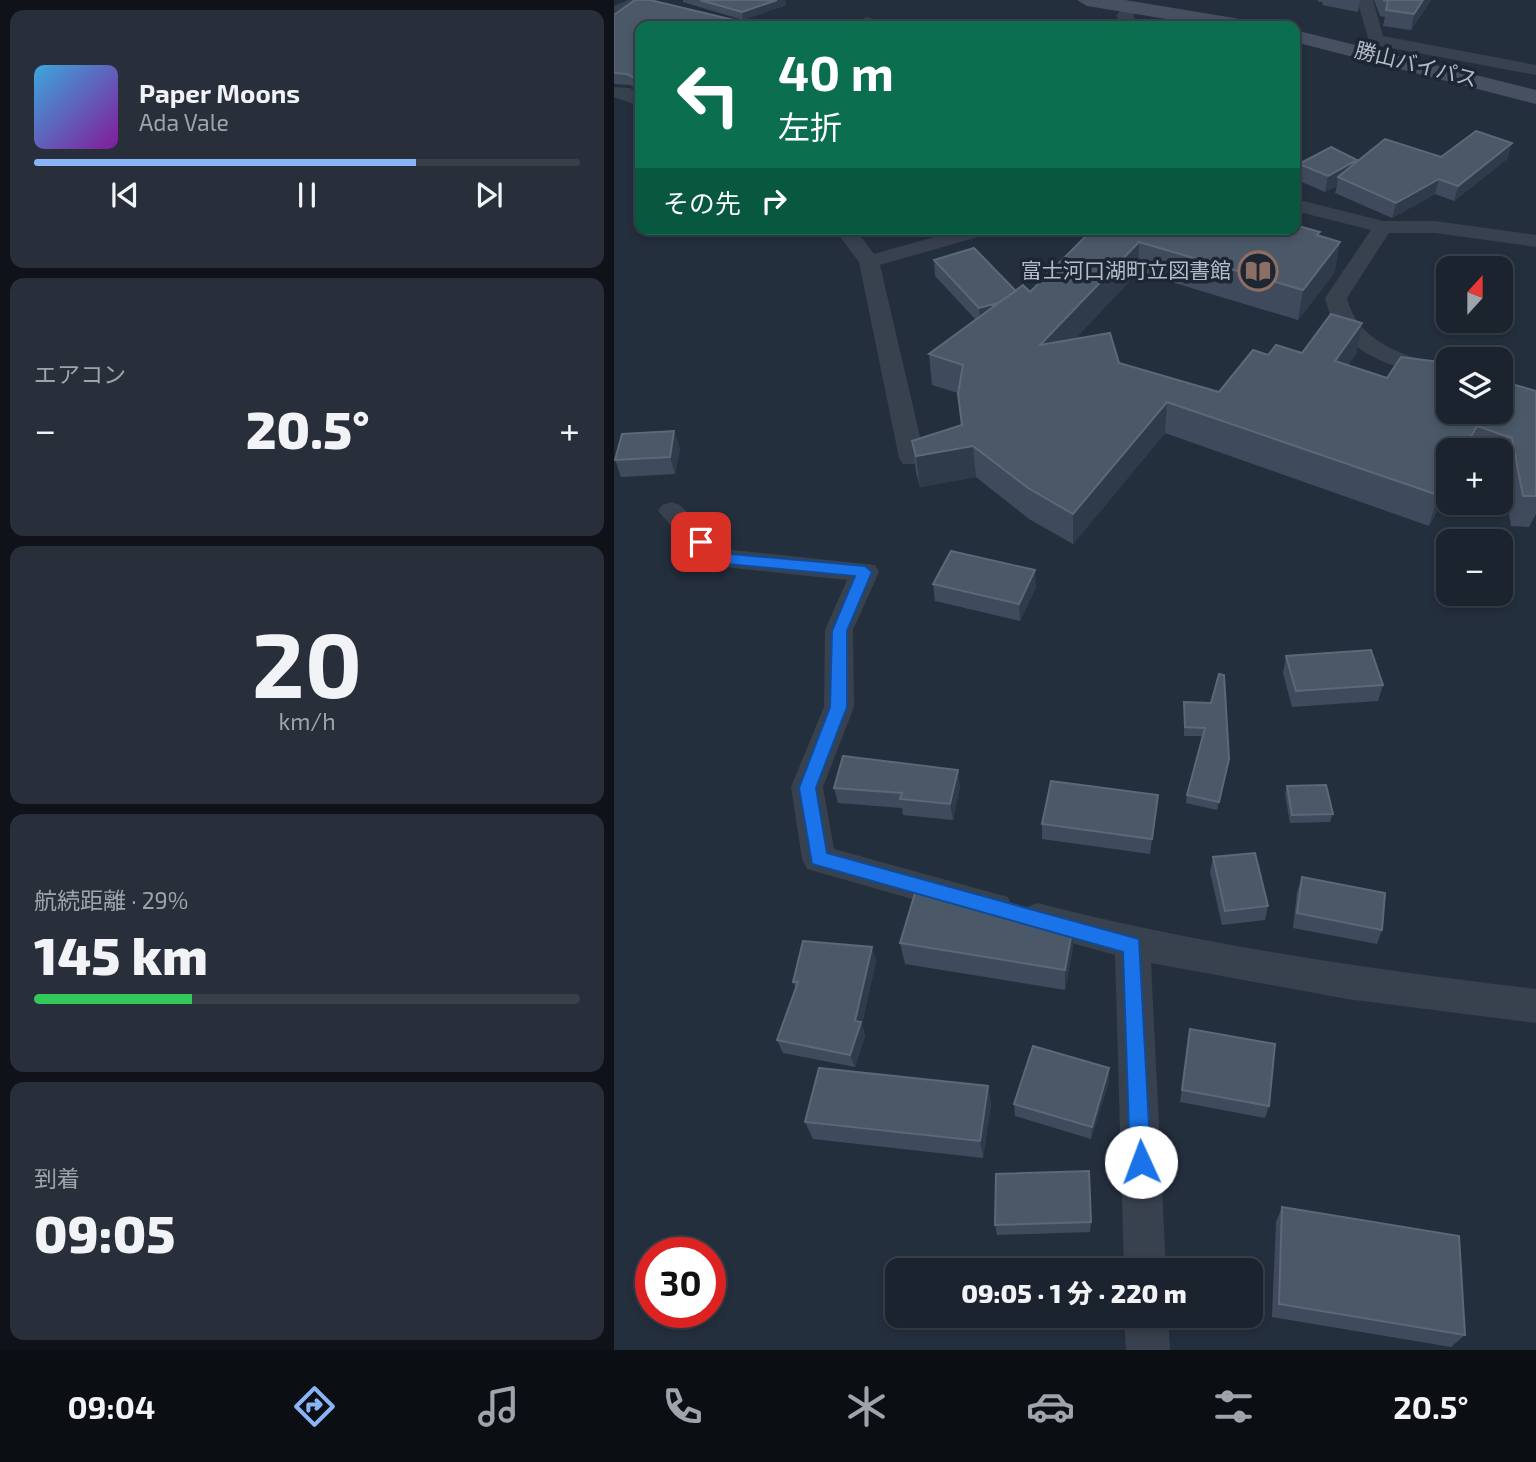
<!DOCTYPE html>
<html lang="ja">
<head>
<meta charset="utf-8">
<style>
	:root { --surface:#1b232e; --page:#282f3a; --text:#f1f3f6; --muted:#a0a4aa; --line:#39404a; --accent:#8ab4f8 }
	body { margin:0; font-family:"Exo 2","Noto Sans JP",sans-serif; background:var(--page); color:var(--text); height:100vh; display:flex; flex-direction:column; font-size:26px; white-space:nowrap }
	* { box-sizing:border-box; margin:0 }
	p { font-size:23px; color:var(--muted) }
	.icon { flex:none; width:38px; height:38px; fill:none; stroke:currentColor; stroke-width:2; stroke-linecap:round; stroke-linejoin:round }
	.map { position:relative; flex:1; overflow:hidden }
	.details { display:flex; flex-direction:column; gap:10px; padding:10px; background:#0f1319; width:614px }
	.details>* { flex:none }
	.hud { position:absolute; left:21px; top:21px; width:665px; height:214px; border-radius:14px; box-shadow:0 4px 10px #0003,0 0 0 2px var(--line); background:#0b6e4f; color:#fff; overflow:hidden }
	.needle { width:46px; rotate:21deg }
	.fabs { position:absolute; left:822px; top:256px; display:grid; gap:14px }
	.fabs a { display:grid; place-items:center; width:77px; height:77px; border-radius:14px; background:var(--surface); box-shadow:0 4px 10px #0003,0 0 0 2px var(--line); font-size:35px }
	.speed { position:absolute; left:21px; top:1237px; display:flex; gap:14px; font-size:35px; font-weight:700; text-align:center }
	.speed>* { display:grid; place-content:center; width:91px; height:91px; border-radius:50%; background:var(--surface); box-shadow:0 4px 10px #0003,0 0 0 2px var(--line); line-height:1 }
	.speed .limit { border:10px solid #d22; background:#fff; color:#111 }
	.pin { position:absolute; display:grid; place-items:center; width:60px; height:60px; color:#fff; margin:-30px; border-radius:14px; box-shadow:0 4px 10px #0006 }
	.me { position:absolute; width:77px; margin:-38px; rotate:358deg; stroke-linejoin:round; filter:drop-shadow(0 0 5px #0008) }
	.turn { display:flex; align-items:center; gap:24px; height:147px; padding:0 28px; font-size:32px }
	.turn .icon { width:91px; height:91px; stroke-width:2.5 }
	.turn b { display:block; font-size:49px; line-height:60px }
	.then { display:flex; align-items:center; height:66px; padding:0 28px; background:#0003; gap:14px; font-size:26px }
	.big { font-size:52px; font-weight:800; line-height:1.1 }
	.details .widget { flex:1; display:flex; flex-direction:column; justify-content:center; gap:10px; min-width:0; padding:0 24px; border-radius:14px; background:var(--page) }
	.details .dial { align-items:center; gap:0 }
	.dial b { font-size:91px; line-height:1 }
	.song { display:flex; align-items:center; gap:21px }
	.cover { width:84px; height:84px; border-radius:10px; background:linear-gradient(135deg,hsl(200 70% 55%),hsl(290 70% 35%)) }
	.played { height:7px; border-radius:4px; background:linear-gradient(90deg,var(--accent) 70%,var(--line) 70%) }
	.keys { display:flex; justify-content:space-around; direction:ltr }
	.heat { display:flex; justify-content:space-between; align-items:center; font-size:38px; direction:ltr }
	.charge { height:10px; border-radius:5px; background:linear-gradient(90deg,#34c759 29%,var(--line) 0) }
	.trip { position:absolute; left:271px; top:1258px; width:378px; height:70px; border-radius:14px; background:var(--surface); box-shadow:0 4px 10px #0003,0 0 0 2px var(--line); font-weight:800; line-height:70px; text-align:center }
	.tabs { display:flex; height:112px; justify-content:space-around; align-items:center; background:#0b0e12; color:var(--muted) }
	.tabs .icon { width:49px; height:49px }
	.tabs .on { color:var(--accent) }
	.tabs b { font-size:32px; color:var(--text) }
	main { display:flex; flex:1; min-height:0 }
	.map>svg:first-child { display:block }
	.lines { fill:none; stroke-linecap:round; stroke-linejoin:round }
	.minor { fill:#38414e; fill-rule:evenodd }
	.secondary { fill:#465061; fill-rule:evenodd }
	.wall { fill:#3f4b5c }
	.shaded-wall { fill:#2f3b4b }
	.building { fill:#4b5868; stroke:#5c6777; stroke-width:2 }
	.route { fill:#1a73e8; stroke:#114b97; stroke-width:2 }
	.labels { text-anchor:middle; stroke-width:7; stroke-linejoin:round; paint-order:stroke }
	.far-street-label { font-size:21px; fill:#b4bcc9; stroke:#1d2633 }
	.far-poi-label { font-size:21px; fill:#b4bcc9; stroke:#1d2633; text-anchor:end }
</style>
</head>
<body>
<main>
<section class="details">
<div class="widget">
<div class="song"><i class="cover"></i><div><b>Paper Moons</b><p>Ada Vale</p></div></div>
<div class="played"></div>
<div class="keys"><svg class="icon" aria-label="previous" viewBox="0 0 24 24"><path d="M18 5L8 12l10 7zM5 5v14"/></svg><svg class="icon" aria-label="pause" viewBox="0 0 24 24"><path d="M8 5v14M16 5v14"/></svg><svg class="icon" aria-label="next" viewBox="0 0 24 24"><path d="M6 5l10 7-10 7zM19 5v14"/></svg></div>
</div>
<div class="widget"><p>エアコン</p>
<div class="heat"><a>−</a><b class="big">20.5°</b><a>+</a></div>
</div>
<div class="widget dial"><b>20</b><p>km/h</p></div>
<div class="widget"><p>航続距離 · 29%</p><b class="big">145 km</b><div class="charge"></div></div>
<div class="widget"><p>到着</p><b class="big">09:05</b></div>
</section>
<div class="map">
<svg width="922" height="1350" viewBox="0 0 922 1350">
	<rect width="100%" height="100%" fill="#242f3e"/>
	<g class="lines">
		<path class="minor" d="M 14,0 L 35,0 L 0,17 L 0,6 Z
			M 743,0 L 759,0 L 769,36 L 922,65 L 922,75 L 756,44 Z
			M 518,1 L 526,6 L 519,16 L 527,26 L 510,26 L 502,16 L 512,3 Z
			M 253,17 L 259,19 L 259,25 L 233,26 Z
			M 0,87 L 16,88 L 26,94 L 26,106 L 0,97 Z
			M 681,199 L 769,221 L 821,221 L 922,235 L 922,247 L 821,233 L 775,233 L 733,298 C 744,344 794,357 835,367 L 835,381 C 785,369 724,356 711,298 L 757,230 L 681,211 Z
			M 220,229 L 241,229 L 260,254 L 348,229 L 381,229 L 378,233 L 266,265 L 311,458 L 307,464 L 289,464 L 285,458 L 245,262 Z
			M 57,502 L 66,505 L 110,549 L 261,565 L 265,572 L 239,630 L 240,707 L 209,787 L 220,849 L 394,897 L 399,908 L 394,919 L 382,923 L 193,869 L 188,859 L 177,787 L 210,707 L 211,630 L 233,580 L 92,565 L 44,511 L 48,505 Z
			M 423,903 C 587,945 754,969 922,989 L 922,1023 L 733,999 L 537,963 L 552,1270 L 510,1270 L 501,955 L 411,930 L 406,919 L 411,908 Z
			M 510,1316 L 554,1316 L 556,1350 L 512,1350 Z"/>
		<path class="secondary" d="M 463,0 L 511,0 L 632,20 L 643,26 L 595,26 L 473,6 Z
			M 681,30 L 922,90 L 922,104 L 681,42 Z"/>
	</g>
	<path class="wall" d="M 69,0 L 171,0 L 172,5 L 129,20 L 69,2 Z
		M 704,0 L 746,0 L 744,12 L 708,5 L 709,2 L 704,2 Z
		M 760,0 L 817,0 L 797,30 L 769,26 L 771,17 L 766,16 Z
		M 0,15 L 26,26 L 26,91 L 16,85 L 0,84 Z
		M 898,143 L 893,159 L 840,201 L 821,194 L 778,218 L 721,193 L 723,186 L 711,192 L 683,180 L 685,164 L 743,160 L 743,162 L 827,157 Z
		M 479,229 L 705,236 L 721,272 L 684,320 L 524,272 L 461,339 L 505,363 L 605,392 L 654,355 L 688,353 L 742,354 L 733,365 L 773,378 L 922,391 L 922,514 L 915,527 L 897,526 L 887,470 L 887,450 L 835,450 L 835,490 L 815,526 L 551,433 L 459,544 L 415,519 L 362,477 L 306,487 L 302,472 L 298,441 L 347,425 L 344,393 L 318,385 L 315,354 L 362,320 L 321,276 L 320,260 L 402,291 L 416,292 Z
		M 66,448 L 61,474 L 7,477 L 1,460 Z
		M 319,584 L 422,587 L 406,621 L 321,601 Z
		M 672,656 L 769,685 L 764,701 L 678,707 L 669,673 Z
		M 570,702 L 597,703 L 615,759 L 603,810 L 572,803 L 573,795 L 588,736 L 570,736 Z
		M 346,786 L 339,820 L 289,815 L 288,808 L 224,803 L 220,788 Z
		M 673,786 L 719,814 L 716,822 L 676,823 L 671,794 Z
		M 544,795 L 536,854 L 428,839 L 428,824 Z
		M 599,857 L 654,906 L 651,920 L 608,925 L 596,872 Z
		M 688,877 L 768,930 L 763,944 L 679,928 L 683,892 Z
		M 459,926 L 459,947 L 451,990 L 291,964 L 286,943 Z
		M 258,947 L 262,961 L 248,1024 L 251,1036 L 241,1067 L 169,1053 L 163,1040 L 182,989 L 179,982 Z
		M 576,1029 L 655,1106 L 651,1118 L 566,1102 Z
		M 495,1068 L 495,1081 L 477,1139 L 401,1116 L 400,1104 Z
		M 374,1086 L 377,1104 L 369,1158 L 199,1139 L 191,1122 Z
		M 668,1207 L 851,1335 L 837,1347 L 658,1317 L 662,1222 Z
		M 477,1222 L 476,1232 L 383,1235 L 381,1225 Z"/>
	<path class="shaded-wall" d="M 163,0 L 171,0 L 172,5 L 129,20 L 128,12 Z
		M 809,0 L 817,0 L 797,30 L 800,14 Z
		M 898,143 L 893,159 L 840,201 L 844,186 Z
		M 743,160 L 740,176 L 724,177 L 723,186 L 711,192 L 714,176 Z
		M 825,179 L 821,194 L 778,218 L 782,203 Z
		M 525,242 L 524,272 L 427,375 L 426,345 Z
		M 726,242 L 721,272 L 684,320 L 689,290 Z
		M 409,298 L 366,325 L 365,308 Z
		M 748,323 L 742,354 L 715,392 L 721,361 Z
		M 553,402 L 551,433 L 459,544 L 459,514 Z
		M 863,426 L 855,450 L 850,450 Z
		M 60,431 L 66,448 L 61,474 L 56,457 Z
		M 359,446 L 362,477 L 306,487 L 302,456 Z
		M 835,477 L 835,490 L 815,526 L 824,495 Z
		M 421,570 L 422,587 L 406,621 L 405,604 Z
		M 344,770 L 346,786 L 339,820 L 336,804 Z
		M 459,926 L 459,947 L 451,990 L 451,970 Z
		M 258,947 L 262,961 L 248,1024 L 251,1036 L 241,1067 L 236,1055 L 241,1021 Z
		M 495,1068 L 495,1081 L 477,1139 L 478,1127 Z
		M 374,1086 L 377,1104 L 369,1158 L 366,1141 Z"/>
	<path class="building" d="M 21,0 L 36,0 L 145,26 L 26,26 L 26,85 L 24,80 L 13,74 L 0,73 L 0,15 Z
		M 86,0 L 163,0 L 128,12 Z
		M 769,0 L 809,0 L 800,14 L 772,10 L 774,1 Z
		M 862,131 L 898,143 L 844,186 L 825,179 L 782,203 L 724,177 L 771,139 L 827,157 Z
		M 717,147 L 743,160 L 714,176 L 685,164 Z
		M 681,225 L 706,232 L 703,235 L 726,242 L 689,290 L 525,242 L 426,345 L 496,333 L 505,363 L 605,392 L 639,350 L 654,355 L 662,345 L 688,353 L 717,314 L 748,323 L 721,361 L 773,378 L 787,357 L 826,362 L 835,364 L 835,411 L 887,411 L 887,381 L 922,391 L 922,496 L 909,496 L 898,438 L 863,426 L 850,450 L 835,450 L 835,477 L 824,495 L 553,402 L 459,514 L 414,488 L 359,446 L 302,456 L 298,441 L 348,425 L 344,394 L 349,365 L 315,354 L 409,285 L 416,292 L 479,229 L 681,229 Z
		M 360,248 L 402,291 L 384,303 L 365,308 L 320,260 Z
		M 60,431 L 56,457 L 1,460 L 8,434 Z
		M 337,551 L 421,570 L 405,604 L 319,584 Z
		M 757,650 L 769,685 L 682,691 L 672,656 Z
		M 605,674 L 610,675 L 615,759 L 605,802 L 573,795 L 591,728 L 571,727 L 570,702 L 597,703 Z
		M 229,756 L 344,770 L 336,804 L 286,799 L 288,793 L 220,788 Z
		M 437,781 L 544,795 L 538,839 L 428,824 Z
		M 712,785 L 719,814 L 678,815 L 673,786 Z
		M 641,853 L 654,906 L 611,911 L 599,857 Z
		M 688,877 L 771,893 L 768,930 L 683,913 Z
		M 302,890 L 368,901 L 459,926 L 451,970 L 286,943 Z
		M 189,941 L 258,947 L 241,1021 L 247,1022 L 236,1055 L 163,1040 L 184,982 L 179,982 Z
		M 576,1029 L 661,1044 L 655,1106 L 568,1090 Z
		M 419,1046 L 495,1068 L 478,1127 L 400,1104 Z
		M 205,1068 L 374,1086 L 366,1141 L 191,1122 Z
		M 475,1171 L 477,1222 L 381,1225 L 382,1174 Z
		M 668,1207 L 845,1236 L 851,1335 L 665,1304 Z"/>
	<path class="route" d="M 87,537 L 106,553 L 251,566 L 258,572 L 233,631 L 233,707 L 202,788 L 213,853 L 525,939 L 537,1162 L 534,1170 L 527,1173 L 519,1170 L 516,1162 L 509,952 L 198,864 L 185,788 L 216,707 L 218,631 L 241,576 L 102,563 L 80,542 Z"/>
	<defs>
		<g id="library-ring" transform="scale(2.0125)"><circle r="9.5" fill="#1d2633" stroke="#8d6e63" stroke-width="1.5"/><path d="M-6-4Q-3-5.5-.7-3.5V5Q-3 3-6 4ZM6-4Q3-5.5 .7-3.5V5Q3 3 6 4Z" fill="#8d6e63"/></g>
	</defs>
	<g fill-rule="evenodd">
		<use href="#library-ring" x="644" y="271"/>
	</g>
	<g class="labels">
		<g class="far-street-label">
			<text transform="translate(802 65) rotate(14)" y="7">勝山バイパス</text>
		</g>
		<g class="far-poi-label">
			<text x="617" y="278">富士河口湖町立図書館</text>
		</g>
	</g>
</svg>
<div class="fabs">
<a><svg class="needle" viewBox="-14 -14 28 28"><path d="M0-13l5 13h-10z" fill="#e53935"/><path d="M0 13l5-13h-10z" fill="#a0a4aa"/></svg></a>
<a><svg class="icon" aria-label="layers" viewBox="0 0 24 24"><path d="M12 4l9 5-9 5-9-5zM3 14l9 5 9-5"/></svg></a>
<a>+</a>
<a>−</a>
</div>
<div class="speed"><div class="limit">30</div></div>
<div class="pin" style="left:87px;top:542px;background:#d93025"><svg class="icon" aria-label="arrive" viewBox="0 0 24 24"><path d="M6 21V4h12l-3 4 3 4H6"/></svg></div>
<svg class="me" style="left:527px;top:1162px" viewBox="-20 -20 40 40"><circle r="19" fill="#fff"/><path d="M0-13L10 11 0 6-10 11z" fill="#1a73e8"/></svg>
<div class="trip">09:05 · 1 分 · 220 m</div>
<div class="hud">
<div class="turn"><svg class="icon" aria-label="left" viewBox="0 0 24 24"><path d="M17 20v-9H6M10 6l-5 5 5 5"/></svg><div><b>40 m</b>左折</div></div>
<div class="then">その先<svg class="icon" aria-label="right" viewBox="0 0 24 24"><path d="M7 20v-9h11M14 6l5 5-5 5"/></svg></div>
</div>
</div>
</main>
<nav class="tabs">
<b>09:04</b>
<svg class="icon on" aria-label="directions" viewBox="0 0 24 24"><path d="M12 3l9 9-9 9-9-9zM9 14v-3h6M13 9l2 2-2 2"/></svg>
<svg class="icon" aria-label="music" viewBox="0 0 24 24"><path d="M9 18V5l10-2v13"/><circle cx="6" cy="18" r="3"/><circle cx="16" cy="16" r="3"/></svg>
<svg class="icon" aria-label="phone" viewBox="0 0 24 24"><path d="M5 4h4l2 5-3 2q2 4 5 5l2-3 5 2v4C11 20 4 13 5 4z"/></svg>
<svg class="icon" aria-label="climate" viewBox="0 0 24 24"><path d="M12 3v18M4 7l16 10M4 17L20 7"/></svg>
<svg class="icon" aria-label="car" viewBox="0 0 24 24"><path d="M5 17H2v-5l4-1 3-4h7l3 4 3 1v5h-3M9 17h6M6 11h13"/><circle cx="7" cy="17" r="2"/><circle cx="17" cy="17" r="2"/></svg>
<svg class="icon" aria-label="filters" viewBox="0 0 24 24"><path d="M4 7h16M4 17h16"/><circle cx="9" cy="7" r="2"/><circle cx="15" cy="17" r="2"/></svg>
<b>20.5°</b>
</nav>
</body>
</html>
